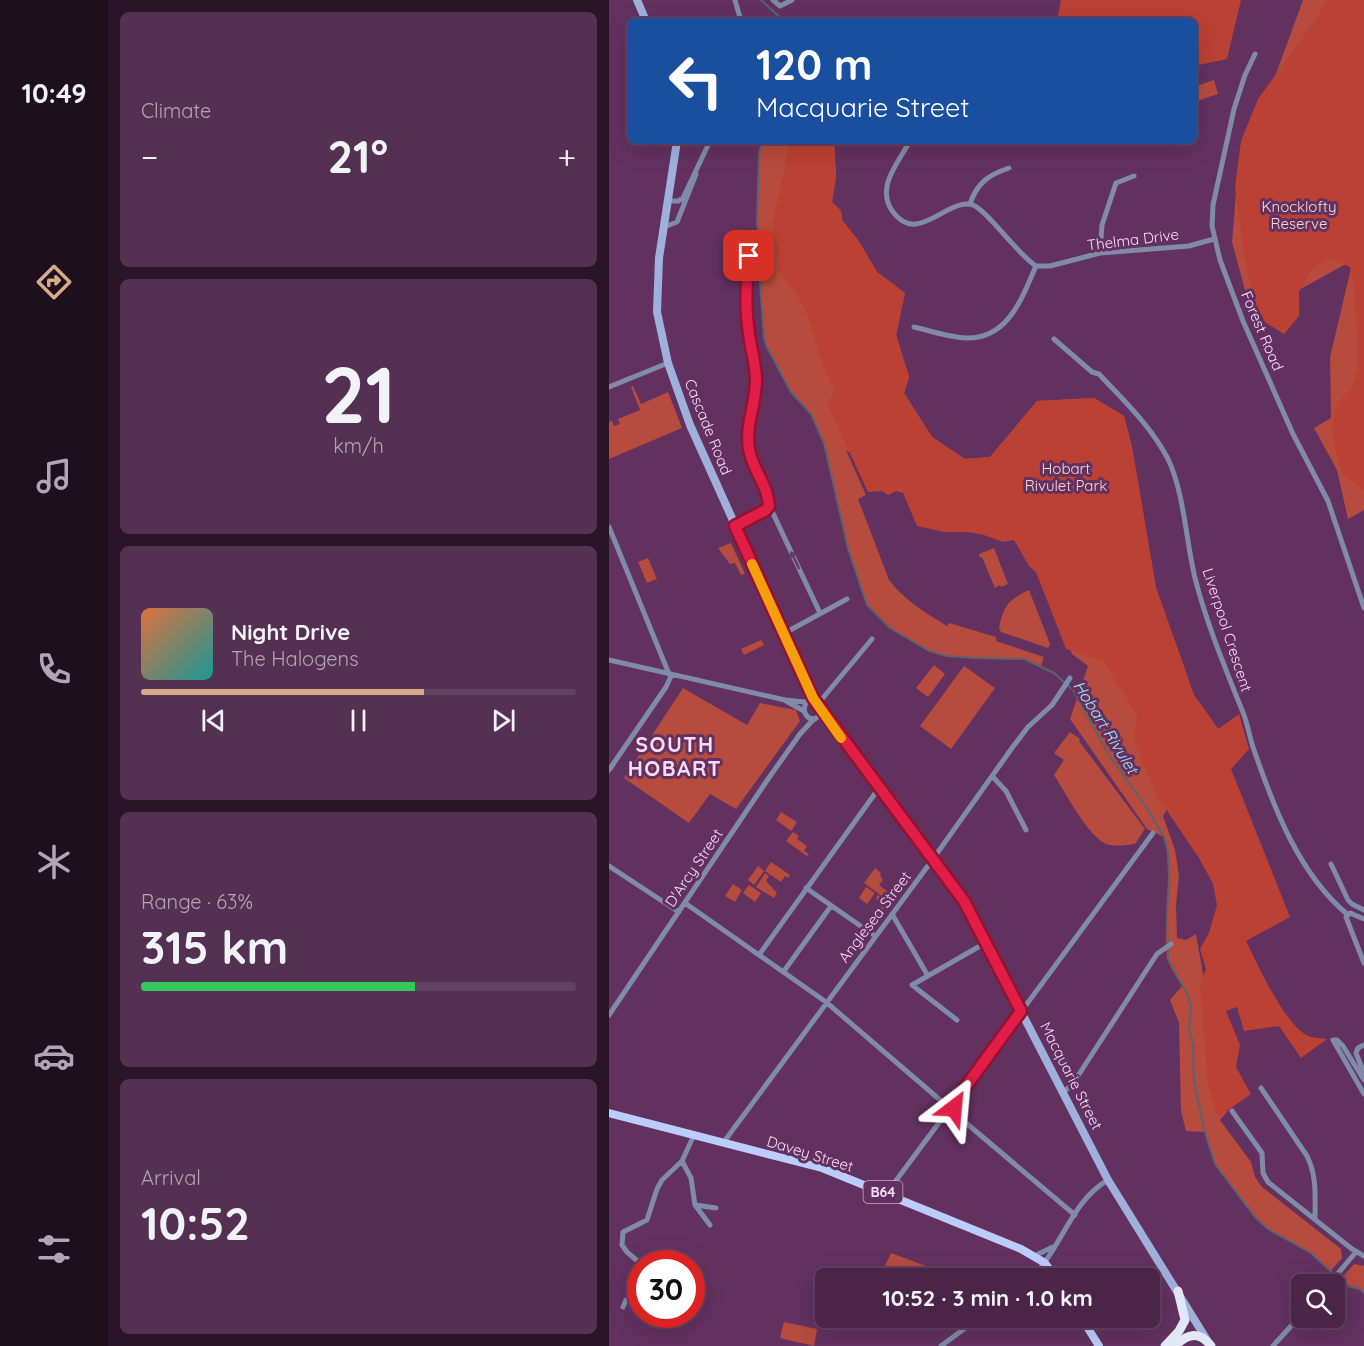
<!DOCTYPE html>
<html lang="en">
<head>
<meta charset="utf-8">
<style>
	:root { --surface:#4a2548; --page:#543152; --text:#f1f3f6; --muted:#b2a5b4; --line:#614260; --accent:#d6ab8b }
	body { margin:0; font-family:Quicksand,sans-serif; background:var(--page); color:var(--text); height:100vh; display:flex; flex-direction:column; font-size:22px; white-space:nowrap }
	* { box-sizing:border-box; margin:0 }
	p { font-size:20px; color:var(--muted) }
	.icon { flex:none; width:33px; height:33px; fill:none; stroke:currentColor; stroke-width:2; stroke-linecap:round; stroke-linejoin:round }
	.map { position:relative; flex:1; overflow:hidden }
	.drawer { display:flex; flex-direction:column; gap:12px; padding:12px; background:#291428; width:501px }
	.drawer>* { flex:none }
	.top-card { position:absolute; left:18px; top:18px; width:570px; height:126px; border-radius:9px; box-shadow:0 6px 24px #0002,0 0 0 2px var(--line); background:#1a4fa0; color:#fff; overflow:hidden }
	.buttons { position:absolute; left:682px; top:1274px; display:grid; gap:12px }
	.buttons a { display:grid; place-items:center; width:54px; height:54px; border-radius:9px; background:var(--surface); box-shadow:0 6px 24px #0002,0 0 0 2px var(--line); font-size:30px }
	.speed { position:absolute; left:18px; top:1250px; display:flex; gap:12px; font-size:30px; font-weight:700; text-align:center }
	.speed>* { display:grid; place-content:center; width:78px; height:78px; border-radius:50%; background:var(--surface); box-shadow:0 6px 24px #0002,0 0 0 2px var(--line); line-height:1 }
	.speed .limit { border:9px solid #d22; background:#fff; color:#111 }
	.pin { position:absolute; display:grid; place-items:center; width:51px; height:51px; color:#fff; margin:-26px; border-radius:12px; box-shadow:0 3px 9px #0006 }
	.me { position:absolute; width:66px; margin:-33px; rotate:29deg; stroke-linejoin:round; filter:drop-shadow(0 0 4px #0008) }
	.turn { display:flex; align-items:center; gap:21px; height:126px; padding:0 30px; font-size:27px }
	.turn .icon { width:78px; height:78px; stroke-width:2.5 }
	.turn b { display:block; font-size:42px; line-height:51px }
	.big { font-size:45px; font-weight:700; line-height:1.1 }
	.drawer .tile { flex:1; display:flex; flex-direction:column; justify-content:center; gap:9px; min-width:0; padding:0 21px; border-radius:9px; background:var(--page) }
	.drawer .dial { align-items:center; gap:0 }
	.dial b { font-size:78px; line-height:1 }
	.song { display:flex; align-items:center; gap:18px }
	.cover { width:72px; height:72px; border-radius:9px; background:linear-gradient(135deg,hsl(20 70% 55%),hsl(180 70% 35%)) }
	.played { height:6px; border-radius:3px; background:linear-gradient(90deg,var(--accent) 65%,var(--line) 65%) }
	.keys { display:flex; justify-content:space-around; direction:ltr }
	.heat { display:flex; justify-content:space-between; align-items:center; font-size:33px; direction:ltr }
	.charge { height:9px; border-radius:4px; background:linear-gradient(90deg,#34c759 63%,var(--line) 0) }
	.trip { position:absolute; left:206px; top:1268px; width:345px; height:60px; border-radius:9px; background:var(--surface); box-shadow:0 6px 24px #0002,0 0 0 2px var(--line); font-weight:700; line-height:60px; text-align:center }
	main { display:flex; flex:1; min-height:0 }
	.tab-bar { display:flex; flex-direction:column; width:108px; justify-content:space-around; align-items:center; background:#1e0f1d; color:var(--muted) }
	.tab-bar .icon { width:42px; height:42px }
	.tab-bar .active { color:var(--accent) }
	.tab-bar b { font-size:27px; color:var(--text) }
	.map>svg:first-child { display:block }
	.green { fill:#b64b3e }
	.forest { fill:#bb4134 }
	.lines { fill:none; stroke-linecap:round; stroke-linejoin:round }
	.stream { stroke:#5b636e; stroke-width:2 }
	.street { stroke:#808ba7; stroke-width:5 }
	.secondary { stroke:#a0b0dd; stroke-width:8 }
	.primary { stroke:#bccdfb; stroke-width:8 }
	.highway { stroke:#e3e8f6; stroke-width:9 }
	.oneway { stroke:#663a67 }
	.route-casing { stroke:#92132f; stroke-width:15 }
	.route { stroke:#e11d48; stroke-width:10 }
	.slow { stroke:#f59e0b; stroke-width:10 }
	.labels { text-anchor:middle; stroke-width:6; stroke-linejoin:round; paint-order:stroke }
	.shield { fill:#633160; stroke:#cca8c9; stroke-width:1.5 }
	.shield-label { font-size:14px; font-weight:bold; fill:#f9dbf6 }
	.park-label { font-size:15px; fill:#f8d7d1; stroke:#633160 }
	.street-label { font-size:15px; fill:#f9dbf6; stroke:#633160 }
	.water-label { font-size:16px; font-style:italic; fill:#a0ebf7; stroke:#633160 }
	.district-label { font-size:21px; font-weight:bold; letter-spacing:1.5px; fill:#f9dbf6; stroke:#633160 }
</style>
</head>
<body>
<main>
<nav class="tab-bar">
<b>10:49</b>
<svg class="icon active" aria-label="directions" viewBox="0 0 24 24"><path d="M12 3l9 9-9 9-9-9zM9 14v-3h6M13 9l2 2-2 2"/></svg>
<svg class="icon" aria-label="music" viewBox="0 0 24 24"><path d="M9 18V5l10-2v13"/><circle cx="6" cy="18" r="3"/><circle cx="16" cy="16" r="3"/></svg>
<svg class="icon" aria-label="phone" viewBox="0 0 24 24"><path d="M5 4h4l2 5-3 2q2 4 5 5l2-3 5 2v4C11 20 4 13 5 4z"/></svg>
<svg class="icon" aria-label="climate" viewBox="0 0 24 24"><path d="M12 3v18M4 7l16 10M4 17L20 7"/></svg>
<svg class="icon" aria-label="car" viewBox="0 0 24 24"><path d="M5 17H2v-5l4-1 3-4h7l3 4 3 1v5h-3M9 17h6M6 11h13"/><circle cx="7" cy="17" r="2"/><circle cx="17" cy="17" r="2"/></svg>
<svg class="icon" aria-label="filters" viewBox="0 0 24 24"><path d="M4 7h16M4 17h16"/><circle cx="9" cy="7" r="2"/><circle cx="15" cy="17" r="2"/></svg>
</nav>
<section class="drawer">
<div class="tile"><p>Climate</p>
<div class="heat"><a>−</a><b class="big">21°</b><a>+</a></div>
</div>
<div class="tile dial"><b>21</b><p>km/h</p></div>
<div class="tile">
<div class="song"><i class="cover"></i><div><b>Night Drive</b><p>The Halogens</p></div></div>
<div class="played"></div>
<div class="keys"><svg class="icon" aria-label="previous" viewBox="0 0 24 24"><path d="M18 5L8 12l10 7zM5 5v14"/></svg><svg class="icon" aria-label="pause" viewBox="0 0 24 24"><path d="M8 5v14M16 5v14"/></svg><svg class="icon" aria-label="next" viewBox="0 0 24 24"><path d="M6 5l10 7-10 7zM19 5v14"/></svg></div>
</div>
<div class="tile"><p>Range · 63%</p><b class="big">315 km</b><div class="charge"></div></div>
<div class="tile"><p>Arrival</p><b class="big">10:52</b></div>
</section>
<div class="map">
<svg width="755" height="1346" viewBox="0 0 755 1346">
	<rect width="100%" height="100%" fill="#633160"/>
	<path class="green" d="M 694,0 L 755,0 L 755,510 L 739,519 L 728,470 L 705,428 L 722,418 L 721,357 L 744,260 L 643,316 L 623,242 L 628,180 Z
		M 605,80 L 609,94 L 585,102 L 585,87 Z
		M 153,141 L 225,141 L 227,177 L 223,202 L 232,211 L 233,220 L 249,240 L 268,272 L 296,293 L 287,335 L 300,377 L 295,393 L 323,437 L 356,459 L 381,457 L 428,401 L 485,398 L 515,416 L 523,447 L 547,588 L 585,695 L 609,729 L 554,816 L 566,850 L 570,876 L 567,905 L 568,938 L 577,940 L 587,934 L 605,1036 L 604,1074 L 618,1112 L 611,1120 L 642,1162 L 646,1177 L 653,1187 L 732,1249 L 733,1258 L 721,1272 L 702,1253 L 659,1229 L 646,1217 L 606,1164 L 596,1132 L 577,1131 L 572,1111 L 570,1023 L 561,1000 L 573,986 C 568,978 562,969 559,961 C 556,950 557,938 557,927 C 558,897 563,867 555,837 L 538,829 L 461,719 L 479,666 L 463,654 L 431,572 L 406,528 L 341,524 L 237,450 L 257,495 L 249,499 L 280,580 C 295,600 317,613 338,626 L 340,623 L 387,637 L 387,641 L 435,657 L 432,666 L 415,659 L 366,658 L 338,656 L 320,651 L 281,628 L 258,605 L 239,548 L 215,443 L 202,414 L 182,392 L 158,347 L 155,338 L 151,283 L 152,247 L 148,223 L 150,154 Z
		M 24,386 L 32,404 L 59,392 L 73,428 L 0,459 L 0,422 L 3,421 L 5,426 L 11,424 L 9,419 L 31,410 L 22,387 Z
		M 122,543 L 136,574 L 132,575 L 126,563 L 121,564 L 109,548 Z
		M 385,548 L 399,584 L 392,587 L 391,585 L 386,588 L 373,557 L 371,557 L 370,554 Z
		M 39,558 L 48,579 L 38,583 L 29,562 Z
		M 420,590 L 441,644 L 439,648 L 392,632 L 390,628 C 394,606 400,599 420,590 Z
		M 152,640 L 155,645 L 135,655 L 132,649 Z
		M 325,665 L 336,674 L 319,697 L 307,688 Z
		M 355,666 L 386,688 L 342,749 L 311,726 Z
		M 74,688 L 138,725 L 151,703 L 187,710 L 191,721 L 127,809 L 101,794 L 80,823 L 15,778 Z
		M 461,732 L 471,739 L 470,741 L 536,829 L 526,844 C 517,845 506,847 497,844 C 479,836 456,792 445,775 L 455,760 L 445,753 Z
		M 172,812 L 188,822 L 182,831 L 167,820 Z
		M 184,832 L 190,836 L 188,839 L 198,846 L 195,851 L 200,854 L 198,856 L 177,841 Z
		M 162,862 L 181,875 L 179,878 L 176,876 L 172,882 L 156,871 Z
		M 149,866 L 155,871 L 145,885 L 139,880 Z
		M 266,868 L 272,873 L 271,875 L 274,880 L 270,885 L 283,895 L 281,898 L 276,895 L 274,897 L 255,883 Z
		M 156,873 L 160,876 L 157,881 L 168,893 L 165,898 L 147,887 Z
		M 124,884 L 133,890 L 126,902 L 116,896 Z
		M 140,885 L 152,893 L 146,902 L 134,893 Z
		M 257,887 L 266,893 L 258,904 L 250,898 Z
		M 269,895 L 281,903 L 267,923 L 263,921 L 274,905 L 267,899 Z
		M 282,1253 L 317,1266 L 334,1278 L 275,1278 L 276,1266 Z
		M 745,1264 L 755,1266 L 755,1293 C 748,1286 739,1286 731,1280 Z
		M 175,1322 L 208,1329 L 205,1346 L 171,1338 Z"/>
	<path class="forest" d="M 452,0 L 632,0 L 618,59 L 585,66 L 585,21 L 448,21 Z
		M 718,0 L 755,0 L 755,490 L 733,473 L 726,449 L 723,426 L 728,403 L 744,387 L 749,365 L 746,291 L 741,267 L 719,258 L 701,272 L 690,292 L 690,316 L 675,334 L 656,322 L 645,301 L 635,255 L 626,187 L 632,141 L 649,99 L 706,21 Z
		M 181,141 L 225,141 L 227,177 L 223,202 L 232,211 L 233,220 L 249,240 L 268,272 L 296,293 L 287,335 L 300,377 L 295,393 L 323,437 L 356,459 L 381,457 L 428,401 L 485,398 L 515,416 L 523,447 L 547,588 L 585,695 L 609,729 L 630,714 L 640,749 L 622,769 L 681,917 L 637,941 C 649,965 675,1024 699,1036 C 704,1038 712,1038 718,1039 L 692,1058 L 670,1026 L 635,1031 L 628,1007 L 617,1011 L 631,1045 L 627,1067 L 642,1094 L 609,1117 L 599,1084 L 591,984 L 597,969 L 591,949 L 600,933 L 608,905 L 604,884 L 590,858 L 548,796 L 525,741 L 528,716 L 495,661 L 457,649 L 427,572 L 420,566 L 405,540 L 394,542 L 375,535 L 359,532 L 335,532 L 308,526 L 294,493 L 287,491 L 279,495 L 273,491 L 259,492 L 219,406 L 226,390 L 214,366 L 198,313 L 185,290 L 169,271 L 164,223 Z"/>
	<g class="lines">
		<path class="stream" d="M 152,0 L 175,21
			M 153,141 L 150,154 L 148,223 L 152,247 L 151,283 L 155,338 L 158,347 L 182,392 L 202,414 L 215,443 L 239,548 L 258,605 L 281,628 L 320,651 L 338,656 L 366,658 L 415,659 L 445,673 L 464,690 L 500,755 L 536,805 L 555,837 L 559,851 L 560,878 L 558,914 L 559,959 L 578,994 L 582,1006 L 580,1027 L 584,1046 L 585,1082 L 596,1132 L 606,1164 L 646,1217 L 659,1229 L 702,1253 L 731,1280 L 739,1286 L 751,1289 L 755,1293"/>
		<path class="street" d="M 126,0 L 132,21
			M 164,0 L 171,6 L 183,0
			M 646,54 L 636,75 L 625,109 L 604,205 L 603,226 L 611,260 L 634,321 L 684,434 L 719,501 L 755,608
			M 301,141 C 289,163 266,188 284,212 C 309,246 338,197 364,205 C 378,210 408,254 427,266
			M 59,201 L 69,201 L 74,198 L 101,141
			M 361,204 C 368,183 379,175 400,168
			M 55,227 L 68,222 L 87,174
			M 491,253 L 493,225 L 507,183 L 525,176
			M 140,256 C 137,282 136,308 140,334 C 142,349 148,365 147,380 C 147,404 136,425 140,449 C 143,469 159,485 160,505 L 211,613
			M 305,327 C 322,331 339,337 356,338 C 399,340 413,298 427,266 L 441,266 L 491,253 L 580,246 L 605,239
			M 445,339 L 483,372 L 490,374 C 515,401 542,426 559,459 C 575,492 577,541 586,578 C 598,625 617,670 635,715 C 639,726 641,739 645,750 C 665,808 690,874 738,914
			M 0,387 L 59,363
			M 126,526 L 157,510 L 160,505
			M 0,527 L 60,674
			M 174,634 L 238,599
			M 0,660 L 176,700 L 196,702 L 204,698
			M 177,701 L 195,711
			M 198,701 C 194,707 194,713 200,718 L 206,719
			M 208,705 L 263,639
			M 0,770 L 57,687 L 63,674
			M 383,776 L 397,791 L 417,830
			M 722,864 L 739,900 L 743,904 L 755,910
			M 0,866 L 70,912
			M 197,888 L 266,936
			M 76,903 L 217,1002 L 337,1105
			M 283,914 L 319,976
			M 755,919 L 741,913 L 737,917 L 755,963
			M 150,955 L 270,788
			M 175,971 L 222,906
			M 0,1015 L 159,779 L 191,734 L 203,721 L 214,713
			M 348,1020 L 303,985 L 378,942
			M 724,1040 L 755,1094
			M 724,1040 L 728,1040 L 734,1046 L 755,1080
			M 755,1045 L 749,1048 L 747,1053 L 755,1073
			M 652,1088 L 698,1156 C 708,1176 706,1196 706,1218
			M 453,1093 L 463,1085 L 548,954 L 562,944
			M 344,1104 L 544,833
			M 623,1111 L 653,1153 L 654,1173 L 659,1182 L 743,1249 L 755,1256
			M 344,1112 L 466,1215
			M 116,1144 L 117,1139 L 324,859 L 403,748 L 419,727 L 443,705 L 461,678
			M 73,1161 L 82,1178 L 86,1205 L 101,1225
			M 277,1194 L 338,1112
			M 86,1205 L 107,1208
			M 425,1256 L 444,1247
			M 32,1264 L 18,1252 L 13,1245 L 14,1232 L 38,1220 L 48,1189 L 53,1180 L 73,1161 L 85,1135
			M 422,1278 C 452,1250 462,1201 499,1180
			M 720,1284 L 747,1252
			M 14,1307 L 17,1300 L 32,1299
			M 332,1346 L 371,1317
			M 664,1346 L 693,1314"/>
		<path class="secondary" d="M 28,0 L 37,21
			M 68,141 L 50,258 L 48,312 L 59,363 L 81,425 L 204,698 L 355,901 L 499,1180 L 598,1340"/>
		<path class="primary" d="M 0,1113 L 213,1168 L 412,1249 L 436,1263 L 447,1278
			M 472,1317 L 490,1346"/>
		<path class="highway" d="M 556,1346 L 570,1331 L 576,1320 L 569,1291
			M 566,1346 C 579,1333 591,1331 602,1346"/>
	</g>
	<defs><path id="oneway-shaft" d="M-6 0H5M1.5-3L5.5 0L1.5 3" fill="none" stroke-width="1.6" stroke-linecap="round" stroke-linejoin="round" transform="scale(1.5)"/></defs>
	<use class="oneway" href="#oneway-shaft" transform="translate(186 560) rotate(-115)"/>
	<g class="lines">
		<g class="route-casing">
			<path id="route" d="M 140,256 C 137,282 136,308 140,334 C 142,350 147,365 147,380 C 147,404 136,425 140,449 C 143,469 159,485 160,506 L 157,510 L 126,526 L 204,698 L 355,901 L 412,1011 L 344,1104 L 345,1108"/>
		</g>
		<use href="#route" class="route"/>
		<path class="slow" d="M 143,564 L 204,698 L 232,738"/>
	</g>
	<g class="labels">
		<rect class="shield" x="254.5" y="1181" width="39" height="22" rx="4.5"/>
		<g class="shield-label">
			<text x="274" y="1197">B64</text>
		</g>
		<g class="park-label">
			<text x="690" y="212">Knocklofty<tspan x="690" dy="17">Reserve</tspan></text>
			<text x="457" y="474">Hobart<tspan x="457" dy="17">Rivulet Park</tspan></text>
		</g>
		<g class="street-label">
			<text transform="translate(524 240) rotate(-7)" y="5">Thelma Drive</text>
			<text transform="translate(653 331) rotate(67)" y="5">Forest Road</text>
			<text transform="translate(99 427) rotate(68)" y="5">Cascade Road</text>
			<text transform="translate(618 630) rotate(72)" y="5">Liverpool Crescent</text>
			<text transform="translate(85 868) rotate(-56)" y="5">D'Arcy Street</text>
			<text transform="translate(266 917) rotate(-53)" y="5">Anglesea Street</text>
			<text transform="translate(462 1076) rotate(63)" y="5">Macquarie Street</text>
			<text transform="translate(201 1154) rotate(17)" y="5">Davey Street</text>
		</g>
		<g class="water-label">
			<text transform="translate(497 727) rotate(58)" y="6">Hobart Rivulet</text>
		</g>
		<g class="district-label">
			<text x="66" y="752">SOUTH<tspan x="66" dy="24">HOBART</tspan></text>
		</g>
	</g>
</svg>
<div class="buttons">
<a><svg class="icon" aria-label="search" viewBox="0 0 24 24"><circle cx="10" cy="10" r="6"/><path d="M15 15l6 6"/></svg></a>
</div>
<div class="speed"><div class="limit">30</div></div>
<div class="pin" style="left:140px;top:256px;background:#d93025"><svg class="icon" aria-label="arrive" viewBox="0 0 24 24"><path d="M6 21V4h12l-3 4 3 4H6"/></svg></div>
<svg class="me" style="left:345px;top:1108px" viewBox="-20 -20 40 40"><path d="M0-17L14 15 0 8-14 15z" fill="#e11d48" stroke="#fff" stroke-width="4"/></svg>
<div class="trip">10:52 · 3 min · 1.0 km</div>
<div class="top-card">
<div class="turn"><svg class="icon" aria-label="left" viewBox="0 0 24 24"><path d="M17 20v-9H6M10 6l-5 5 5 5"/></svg><div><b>120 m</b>Macquarie Street</div></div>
</div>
</div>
</main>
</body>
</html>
